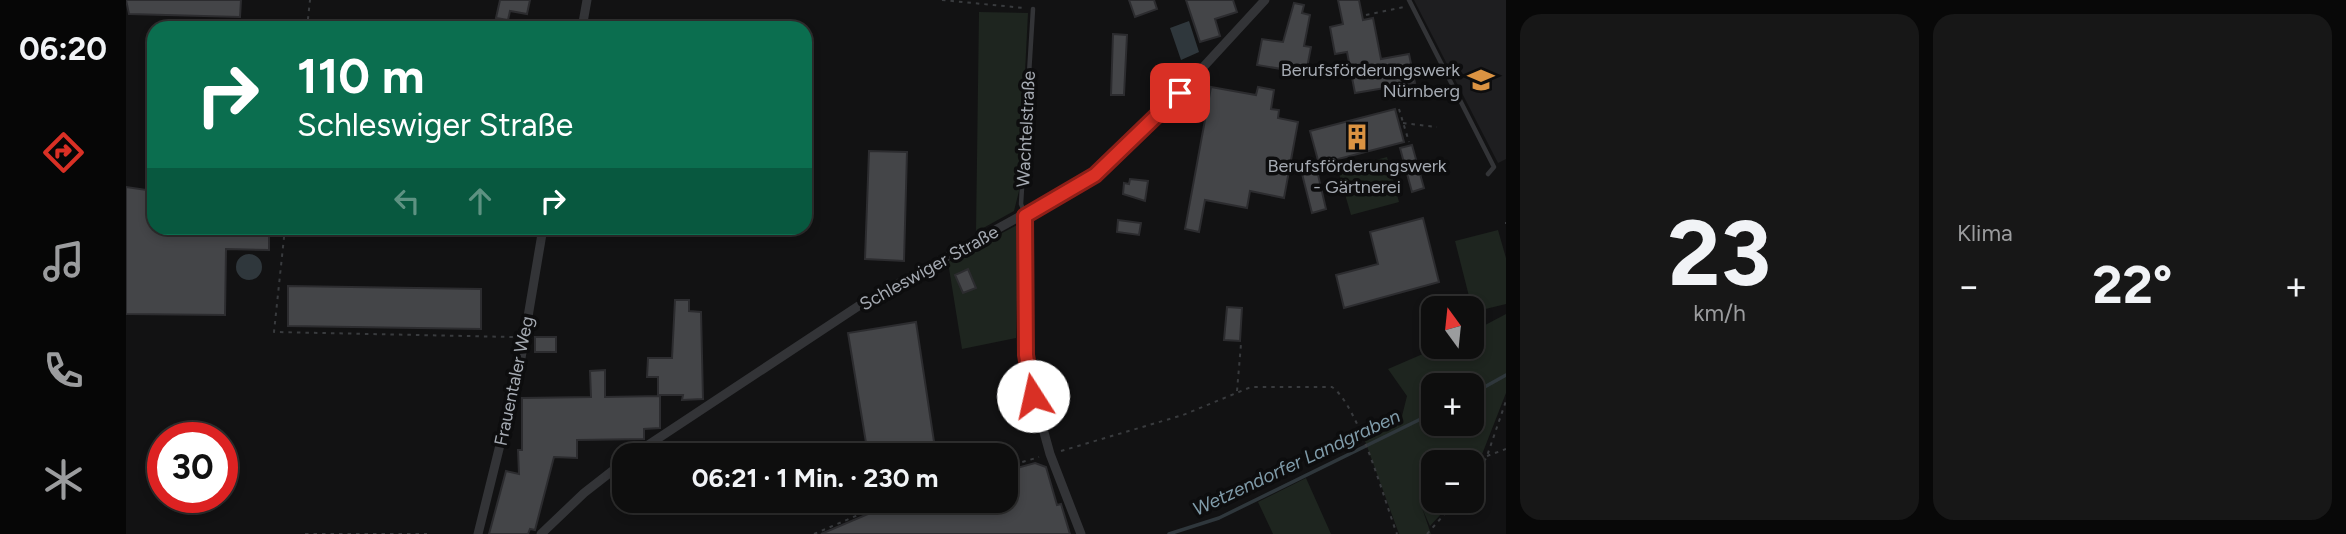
<!DOCTYPE html>
<html lang="de">
<head>
<meta charset="utf-8">
<style>
	:root { --surface:#0e0e0e; --page:#171717; --text:#f1f3f6; --muted:#9b9c9e; --line:#2e2e2e; --accent:#d93025 }
	body { margin:0; font-family:Figtree,sans-serif; background:var(--page); color:var(--text); height:100vh; display:flex; flex-direction:column; font-size:26px; white-space:nowrap }
	* { box-sizing:border-box; margin:0 }
	p { font-size:23px; color:var(--muted) }
	.icon { flex:none; width:38px; height:38px; fill:none; stroke:currentColor; stroke-width:2; stroke-linecap:round; stroke-linejoin:round }
	.map { position:relative; flex:1; overflow:hidden }
	.details { display:flex; flex-direction:column; gap:14px; padding:14px; background:#080808; width:840px }
	.details>* { flex:none }
	.hud { position:absolute; left:21px; top:21px; width:665px; height:214px; border-radius:21px; box-shadow:0 4px 10px #0003,0 0 0 2px var(--line); background:#0b6e4f; color:#fff; overflow:hidden }
	.needle { width:46px; rotate:345deg }
	.controls { position:absolute; left:1295px; top:296px; display:grid; gap:14px }
	.controls a { display:grid; place-items:center; width:63px; height:63px; border-radius:14px; background:var(--surface); box-shadow:0 4px 10px #0003,0 0 0 2px var(--line); font-size:35px }
	.speed { position:absolute; left:21px; top:422px; display:flex; gap:14px; font-size:35px; font-weight:700; text-align:center }
	.speed>* { display:grid; place-content:center; width:91px; height:91px; border-radius:50%; background:var(--surface); box-shadow:0 4px 10px #0003,0 0 0 2px var(--line); line-height:1 }
	.speed .limit { border:10px solid #d22; background:#fff; color:#111 }
	.pin { position:absolute; display:grid; place-items:center; width:60px; height:60px; color:#fff; margin:-30px; border-radius:14px; box-shadow:0 4px 10px #0006 }
	.me { position:absolute; width:77px; margin:-38px; rotate:350deg; stroke-linejoin:round; filter:drop-shadow(0 0 5px #0008) }
	.turn { display:flex; align-items:center; gap:24px; height:147px; padding:0 35px; font-size:32px }
	.turn .icon { width:91px; height:91px; stroke-width:2.5 }
	.turn b { display:block; font-size:49px; line-height:60px }
	.lanes { display:flex; align-items:center; height:66px; padding:0 35px; background:#0003; justify-content:center; gap:35px; direction:ltr }
	.lanes .off { opacity:.35 }
	.big { font-size:52px; font-weight:700; line-height:1.1 }
	.details .widget { flex:1; display:flex; flex-direction:column; justify-content:center; gap:10px; min-width:0; padding:0 24px; border-radius:21px; background:var(--page) }
	.details .dial { align-items:center; gap:0 }
	.dial b { font-size:91px; line-height:1 }
	.heat { display:flex; justify-content:space-between; align-items:center; font-size:38px; direction:ltr }
	.details .tiles { flex:1; display:grid; gap:14px; grid-template-columns:repeat(2,1fr) }
	.trip { position:absolute; left:486px; top:443px; width:406px; height:70px; border-radius:21px; background:var(--surface); box-shadow:0 4px 10px #0003,0 0 0 2px var(--line); font-weight:700; line-height:70px; text-align:center }
	main { display:flex; flex:1; min-height:0 }
	.menu { display:flex; flex-direction:column; width:126px; justify-content:space-around; align-items:center; background:#060606; color:var(--muted) }
	.menu .icon { width:49px; height:49px }
	.menu .active { color:var(--accent) }
	.menu b { font-size:32px; color:var(--text) }
	.map>svg:first-child { display:block }
	.built { fill:#1e1e20 }
	.green { fill:#1e251f; fill-rule:evenodd }
	.water { fill:#2f373c }
	.lines { fill:none; stroke-linecap:round; stroke-linejoin:round }
	.stream { stroke:#2f373c; stroke-width:3.5 }
	.building { fill:#444548; stroke:#2c2c2f; stroke-width:2 }
	.path { stroke:#393b3e; stroke-width:2; stroke-dasharray:3.5 5; stroke-linecap:butt }
	.service { stroke:#333437; stroke-width:4.5 }
	.minor { stroke:#333437; stroke-width:9 }
	.route-casing { stroke:#8d1f18; stroke-width:18 }
	.route { stroke:#d93025; stroke-width:12 }
	.labels { text-anchor:middle; stroke-width:7; stroke-linejoin:round; paint-order:stroke }
	.poi-label { font-size:18px; fill:#a5aab2; stroke:#0d0d0e; text-anchor:end }
	.street-label { font-size:18px; fill:#a5aab2; stroke:#0d0d0e }
	.water-label { font-size:19px; font-style:italic; fill:#7f9ba9; stroke:#0d0d0e }
</style>
</head>
<body>
<main>
<nav class="menu">
<b>06:20</b>
<svg class="icon active" aria-label="directions" viewBox="0 0 24 24"><path d="M12 3l9 9-9 9-9-9zM9 14v-3h6M13 9l2 2-2 2"/></svg>
<svg class="icon" aria-label="music" viewBox="0 0 24 24"><path d="M9 18V5l10-2v13"/><circle cx="6" cy="18" r="3"/><circle cx="16" cy="16" r="3"/></svg>
<svg class="icon" aria-label="phone" viewBox="0 0 24 24"><path d="M5 4h4l2 5-3 2q2 4 5 5l2-3 5 2v4C11 20 4 13 5 4z"/></svg>
<svg class="icon" aria-label="climate" viewBox="0 0 24 24"><path d="M12 3v18M4 7l16 10M4 17L20 7"/></svg>
</nav>
<div class="map">
<svg width="1380" height="534" viewBox="0 0 1380 534">
	<rect width="100%" height="100%" fill="#121213"/>
	<path class="built" d="M 1288,0 L 1380,0 L 1380,159 L 1372,163 Z"/>
	<path class="green" d="M 853,12 L 902,13 L 893,191 L 888,211 L 850,232 Z
		M 1261,157 L 1273,202 L 1225,215 L 1212,170 Z
		M 893,224 L 890,338 L 836,349 L 822,262 Z
		M 1372,230 L 1380,258 L 1380,304 L 1347,312 L 1329,241 Z
		M 1380,314 L 1380,393 L 1348,475 L 1346,478 L 1346,462 L 1307,462 L 1307,500 L 1327,501 L 1304,526 L 1296,508 L 1305,534 L 1273,534 L 1239,441 L 1274,424 L 1281,396 L 1262,369 L 1313,347 L 1346,346 L 1346,332 ZM 1346,385 L 1346,424 L 1307,424 L 1307,385 Z
		M 1180,478 L 1205,534 L 1147,534 L 1132,502 Z"/>
	<path class="water" d="M 1063,21 L 1073,52 L 1055,60 L 1044,28 Z
		M110 267a13 13 0 1 1 26 0a13 13 0 1 1-26 0Z"/>
	<g class="lines">
		<path class="stream" d="M 1346,394 L 1380,375
			M 1043,534 L 1093,518 L 1307,413"/>
	</g>
	<path class="building" d="M 0,0 L 115,0 L 114,17 L 3,14 Z
		M 374,0 L 404,0 L 401,14 L 384,11 L 382,20 L 370,18 Z
		M 1003,0 L 1028,0 L 1031,9 L 1009,17 Z
		M 1060,0 L 1107,0 L 1111,12 L 1089,19 L 1094,36 L 1074,42 Z
		M 1212,0 L 1233,0 L 1237,20 L 1247,18 L 1255,59 L 1283,54 L 1289,83 L 1229,93 L 1221,52 L 1209,54 L 1204,27 L 1217,24 Z
		M 1168,3 L 1178,5 L 1176,13 L 1184,15 L 1178,46 L 1185,47 L 1180,73 L 1131,65 L 1136,39 L 1157,42 Z
		M 987,34 L 1001,35 L 998,95 L 985,95 Z
		M 1085,87 L 1130,95 L 1132,87 L 1148,90 L 1145,109 L 1153,110 L 1152,118 L 1172,122 L 1158,198 L 1124,191 L 1121,208 L 1079,200 L 1073,232 L 1059,229 Z
		M 1269,109 L 1278,142 L 1193,164 L 1184,131 Z
		M 1286,145 L 1298,188 L 1286,192 L 1274,148 Z
		M 743,151 L 781,152 L 778,261 L 739,259 Z
		M 1190,166 L 1200,209 L 1186,213 L 1175,170 Z
		M 1004,179 L 1022,181 L 1019,201 L 997,194 L 998,183 L 1003,184 Z
		M 0,187 L 28,191 L 28,228 L 143,228 L 143,250 L 100,249 L 99,315 L 0,314 Z
		M 1297,218 L 1313,282 L 1218,308 L 1210,275 L 1252,264 L 1244,232 Z
		M 992,220 L 1015,223 L 1013,235 L 991,232 Z
		M 842,269 L 850,288 L 837,293 L 829,275 Z
		M 162,286 L 355,289 L 355,329 L 162,326 Z
		M 549,300 L 563,300 L 563,311 L 575,312 L 577,399 L 556,400 L 557,395 L 532,395 L 532,377 L 521,377 L 522,358 L 546,358 Z
		M 1101,307 L 1116,308 L 1114,341 L 1098,340 Z
		M 790,322 L 810,455 L 742,455 L 722,333 Z
		M 409,337 L 430,337 L 430,352 L 409,352 Z
		M 479,370 L 479,397 L 534,396 L 534,428 L 518,429 L 518,439 L 451,440 L 451,458 L 428,457 L 409,530 L 404,529 L 402,534 L 363,534 L 380,471 L 393,474 L 392,450 L 396,450 L 396,398 L 465,397 L 464,371 Z
		M 909,463 L 920,467 L 931,505 L 935,504 L 944,534 L 695,534 L 756,508 L 758,512 L 788,500 L 880,500 L 880,471 Z"/>
	<g class="lines">
		<path class="path" d="M 816,0 L 898,8
			M 1240,15 L 1278,7
			M 181,28 L 184,0
			M 1273,109 L 1283,142
			M 1277,123 L 1311,127
			M 1379,223 L 1380,223
			M 159,228 L 148,332 L 387,337
			M 1111,391 L 1115,344
			M 935,451 L 1057,415 L 1125,387 L 1206,387 C 1233,406 1258,500 1271,534
			M 1361,456 L 1380,449
			M 880,467 L 913,457
			M 1346,484 L 1361,456 L 1380,401
			M 179,534 L 301,534
			M 688,534 L 767,500
			M 1301,534 L 1331,500"/>
		<path class="service" d="M 1283,0 L 1368,167 L 1362,174
			M 899,214 L 895,204 L 907,9"/>
		<path class="minor" d="M 456,28 L 461,0
			M 899,216 L 903,378 L 924,454 L 955,534
			M 507,455 L 737,303 L 969,175 L 1022,127 L 1139,0
			M 352,534 L 394,364 L 417,228
			M 415,534 L 458,493 L 499,461"/>
	</g>
	<g class="lines">
		<g class="route-casing">
			<path id="route" d="M 907,396 L 900,355 L 899,216 L 969,175 L 1054,93"/>
		</g>
		<use href="#route" class="route"/>
	</g>
	<defs>
		<g id="school-bare" transform="scale(2.1)"><path d="M0-5L7-2L0 1L-7-2ZM-4 1L0 2.5L4 1V4Q0 6-4 4Z" fill="#db9342" stroke="#0d0d0e" stroke-width="2.5" paint-order="stroke"/></g>
		<g id="building-bare" transform="scale(2.1)"><path d="M-4-6H4V6H1V3H-1V6H-4ZM-2.5-4.3h1.7v1.8h-1.7ZM.8-4.3h1.7v1.8H.8ZM-2.5-1h1.7V.8h-1.7ZM.8-1h1.7V.8H.8Z" fill="#db9342" stroke="#0d0d0e" stroke-width="2.5" paint-order="stroke"/></g>
	</defs>
	<g fill-rule="evenodd">
		<use href="#school-bare" x="1355" y="80"/>
		<use href="#building-bare" x="1231" y="137"/>
	</g>
	<g class="labels">
		<g class="poi-label">
			<text x="1334" y="76">Berufsförderungswerk<tspan x="1334" dy="21">Nürnberg</tspan></text>
			<text x="1231" y="172" text-anchor="middle">Berufsförderungswerk<tspan x="1231" dy="21">- Gärtnerei</tspan></text>
		</g>
		<g class="street-label">
			<text transform="translate(900 129) rotate(-87)" y="6">Wachtelstraße</text>
			<text transform="translate(803 268) rotate(-29)" y="6">Schleswiger Straße</text>
			<text transform="translate(388 381) rotate(-78)" y="6">Frauentaler Weg</text>
		</g>
		<g class="water-label">
			<text transform="translate(1170 462) rotate(-25)" y="7">Wetzendorfer Landgraben</text>
		</g>
	</g>
</svg>
<div class="controls">
<a><svg class="needle" viewBox="-14 -14 28 28"><path d="M0-13l5 13h-10z" fill="#e53935"/><path d="M0 13l5-13h-10z" fill="#9b9c9e"/></svg></a>
<a>+</a>
<a>−</a>
</div>
<div class="speed"><div class="limit">30</div></div>
<div class="pin" style="left:1054px;top:93px;background:#d93025"><svg class="icon" aria-label="arrive" viewBox="0 0 24 24"><path d="M6 21V4h12l-3 4 3 4H6"/></svg></div>
<svg class="me" style="left:907px;top:396px" viewBox="-20 -20 40 40"><circle r="19" fill="#fff"/><path d="M0-13L10 11 0 6-10 11z" fill="#d93025"/></svg>
<div class="trip">06:21 · 1 Min. · 230 m</div>
<div class="hud">
<div class="turn"><svg class="icon" aria-label="right" viewBox="0 0 24 24"><path d="M7 20v-9h11M14 6l5 5-5 5"/></svg><div><b>110 m</b>Schleswiger Straße</div></div>
<div class="lanes"><svg class="icon off" aria-label="left" viewBox="0 0 24 24"><path d="M17 20v-9H6M10 6l-5 5 5 5"/></svg><svg class="icon off" aria-label="ahead" viewBox="0 0 24 24"><path d="M12 20V5M6 11l6-6 6 6"/></svg><svg class="icon" aria-label="right" viewBox="0 0 24 24"><path d="M7 20v-9h11M14 6l5 5-5 5"/></svg></div>
</div>
</div>
<section class="details">
<div class="tiles">
<div class="widget dial"><b>23</b><p>km/h</p></div>
<div class="widget"><p>Klima</p>
<div class="heat"><a>−</a><b class="big">22°</b><a>+</a></div>
</div>
</div>
</section>
</main>
</body>
</html>
